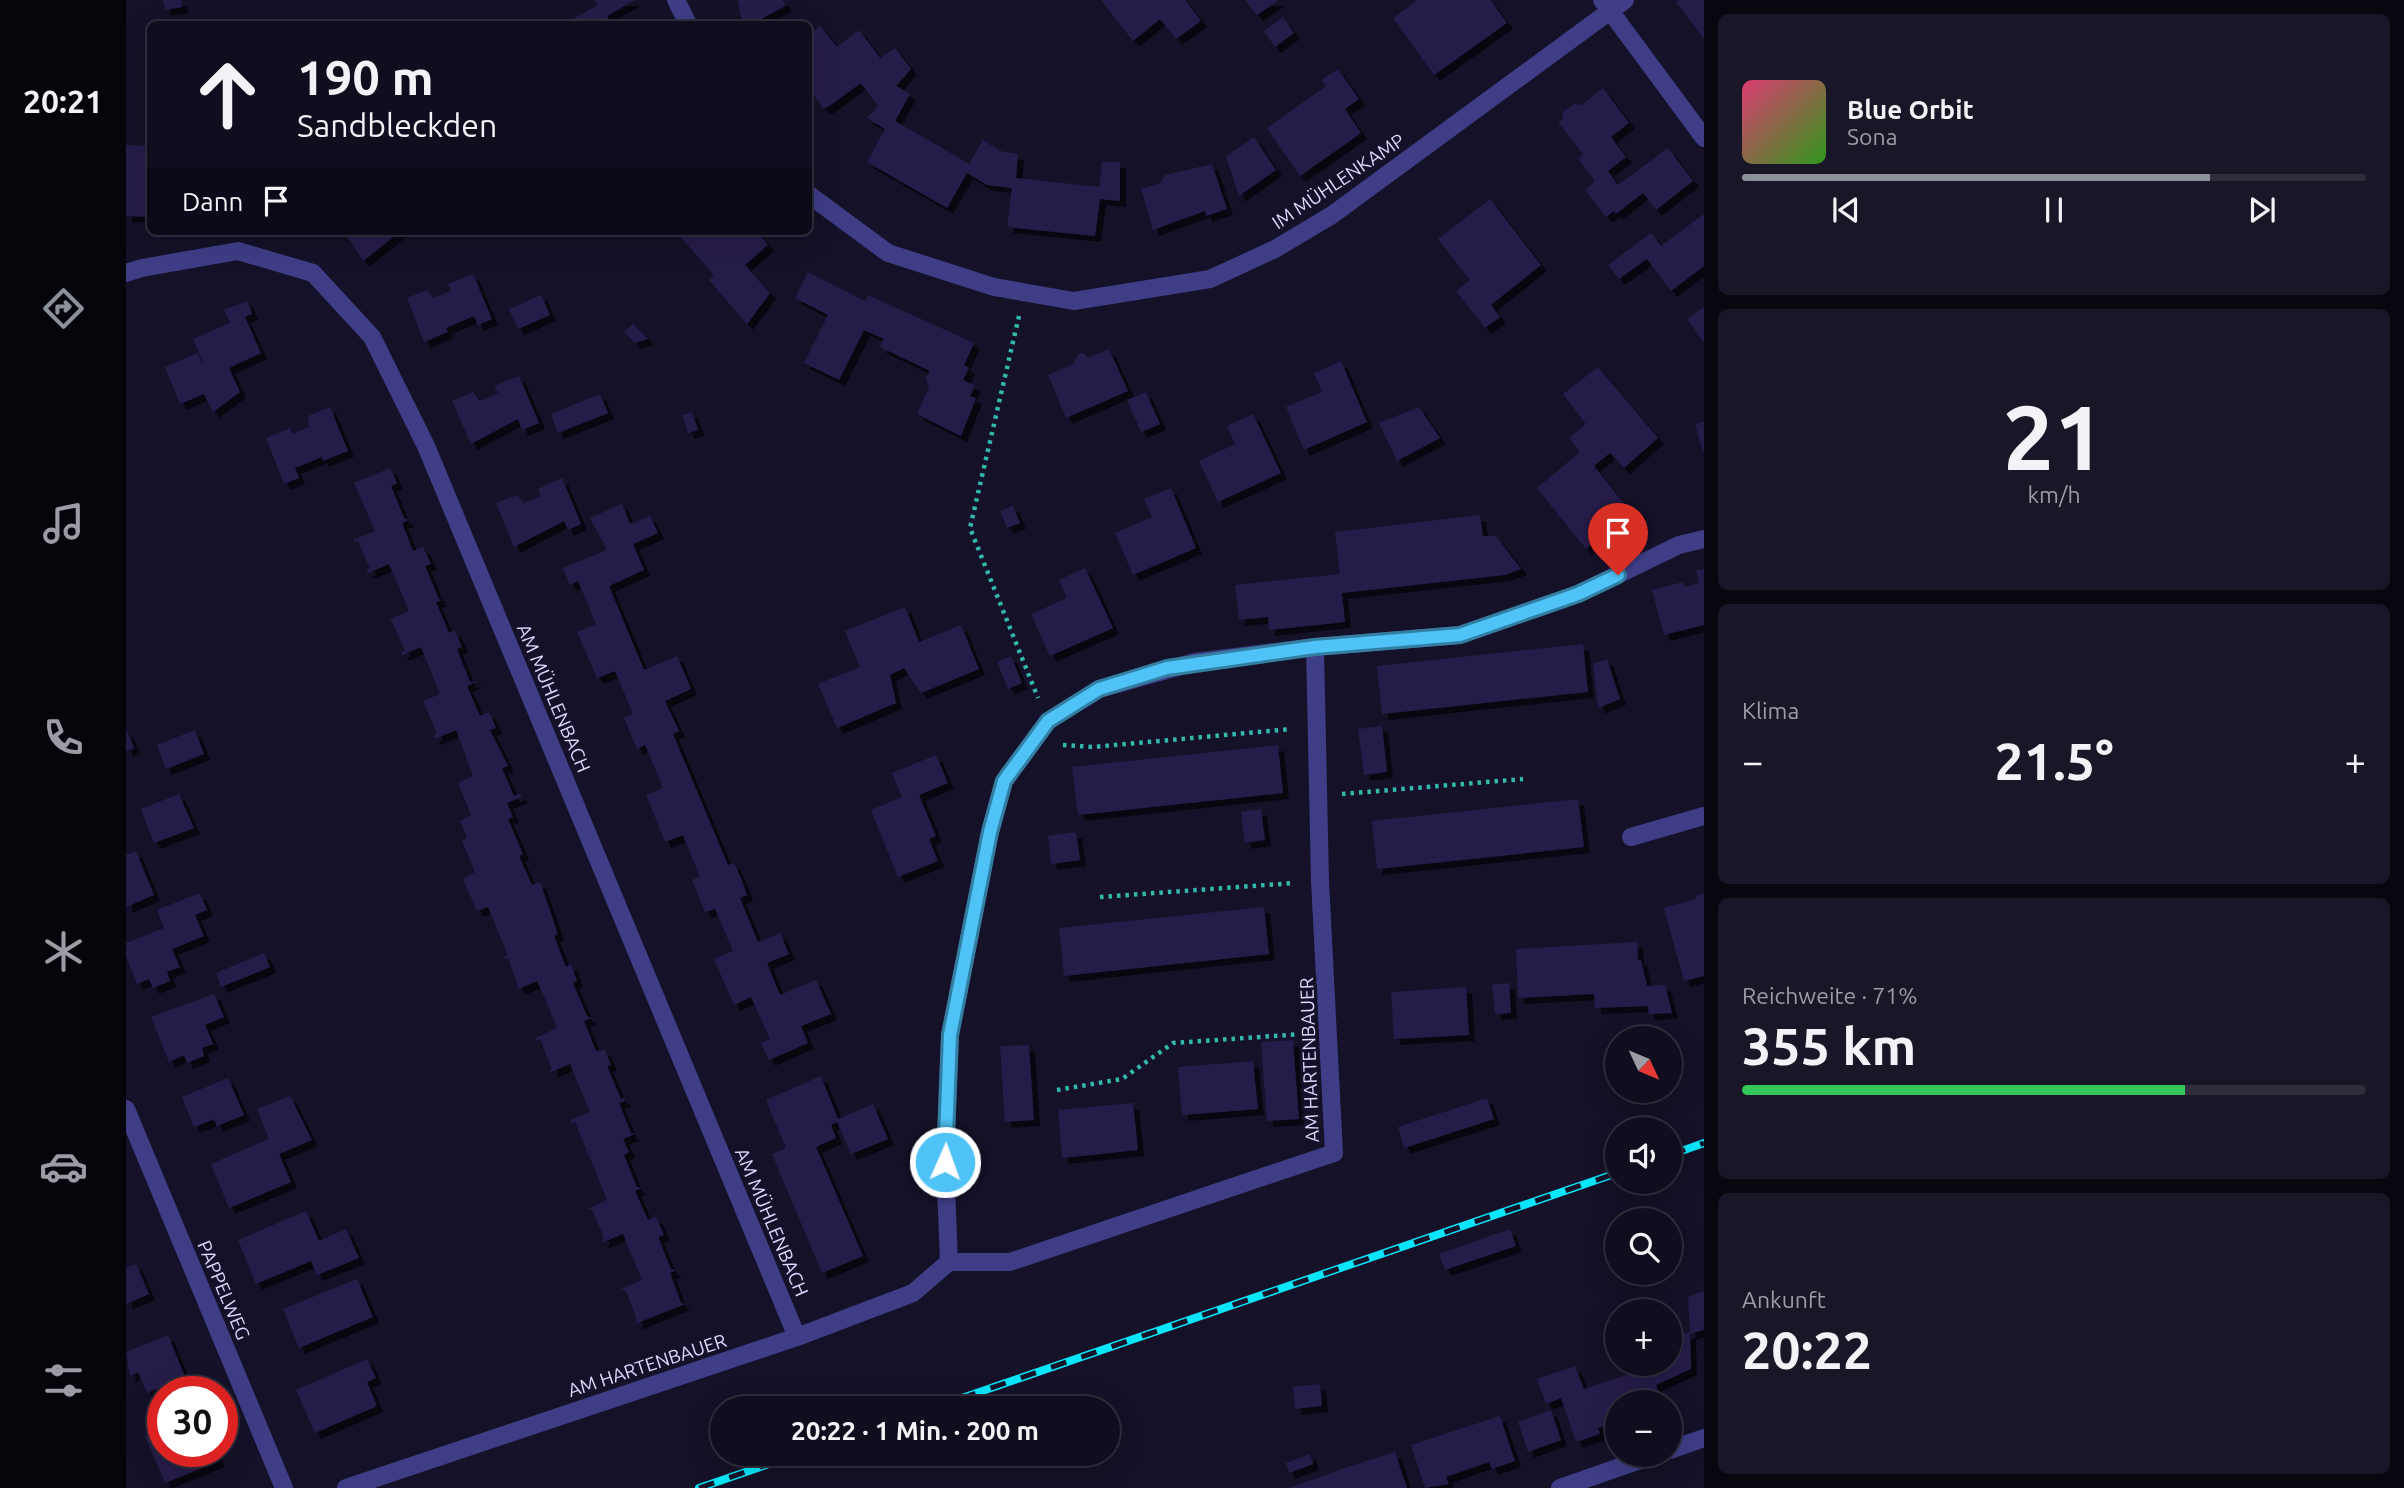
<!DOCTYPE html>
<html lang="de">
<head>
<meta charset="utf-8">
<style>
	:root { --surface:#0f0d1e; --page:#181627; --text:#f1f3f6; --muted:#9b9ca4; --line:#2f2d3c; --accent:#8c9099 }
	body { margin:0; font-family:Ubuntu,sans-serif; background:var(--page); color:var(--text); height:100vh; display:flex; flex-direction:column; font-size:26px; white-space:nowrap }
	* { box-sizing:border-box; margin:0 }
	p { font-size:23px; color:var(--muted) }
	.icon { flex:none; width:38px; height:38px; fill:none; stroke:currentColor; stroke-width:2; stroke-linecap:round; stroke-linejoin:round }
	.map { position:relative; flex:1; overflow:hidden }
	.sheet { display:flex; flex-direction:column; gap:14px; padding:14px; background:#080710; width:700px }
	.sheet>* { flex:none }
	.top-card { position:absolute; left:21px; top:21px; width:665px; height:214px; border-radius:10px; box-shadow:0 7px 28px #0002,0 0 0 2px var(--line); background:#0f0d1e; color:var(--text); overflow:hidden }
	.needle { width:46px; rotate:134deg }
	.fabs { position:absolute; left:1479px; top:1026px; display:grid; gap:14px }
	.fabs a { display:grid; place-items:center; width:77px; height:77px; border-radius:50%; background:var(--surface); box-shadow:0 7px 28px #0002,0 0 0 2px var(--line); font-size:35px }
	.speed { position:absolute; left:21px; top:1376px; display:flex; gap:14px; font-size:35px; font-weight:700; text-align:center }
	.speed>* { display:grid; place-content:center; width:91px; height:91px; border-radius:50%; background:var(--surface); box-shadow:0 7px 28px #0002,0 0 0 2px var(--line); line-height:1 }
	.speed .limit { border:10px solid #d22; background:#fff; color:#111 }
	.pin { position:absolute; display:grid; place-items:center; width:60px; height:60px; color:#fff; margin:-72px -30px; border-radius:50% 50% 50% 0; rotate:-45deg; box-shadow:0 0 7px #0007 }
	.pin .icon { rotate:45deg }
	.me { position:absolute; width:77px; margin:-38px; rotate:2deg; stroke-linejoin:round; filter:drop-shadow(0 0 5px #0008) }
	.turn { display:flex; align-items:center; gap:24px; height:147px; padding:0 35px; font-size:32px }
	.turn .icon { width:91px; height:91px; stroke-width:2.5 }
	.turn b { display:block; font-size:49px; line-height:60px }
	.then { display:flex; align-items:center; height:66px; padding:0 35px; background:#0003; gap:14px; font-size:26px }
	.big { font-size:52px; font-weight:700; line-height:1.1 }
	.sheet .tile { flex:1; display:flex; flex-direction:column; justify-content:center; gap:10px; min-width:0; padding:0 24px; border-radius:10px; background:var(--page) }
	.sheet .dial { align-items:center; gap:0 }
	.dial b { font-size:91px; line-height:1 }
	.song { display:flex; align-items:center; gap:21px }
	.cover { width:84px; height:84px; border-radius:10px; background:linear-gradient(135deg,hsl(340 70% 55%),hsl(110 70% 35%)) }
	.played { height:7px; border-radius:4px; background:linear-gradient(90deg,var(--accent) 75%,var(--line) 75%) }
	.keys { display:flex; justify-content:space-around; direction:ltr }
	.heat { display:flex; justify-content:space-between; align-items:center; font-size:38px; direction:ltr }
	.charge { height:10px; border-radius:5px; background:linear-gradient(90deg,#34c759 71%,var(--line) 0) }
	.trip { position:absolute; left:584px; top:1396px; width:410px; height:70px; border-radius:35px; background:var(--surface); box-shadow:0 7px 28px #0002,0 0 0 2px var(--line); font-weight:700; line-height:70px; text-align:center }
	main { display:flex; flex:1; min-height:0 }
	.tab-bar { display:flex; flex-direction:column; width:126px; justify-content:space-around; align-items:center; background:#06050c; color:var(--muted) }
	.tab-bar .icon { width:49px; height:49px }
	.tab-bar .active { color:var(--accent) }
	.tab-bar b { font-size:32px; color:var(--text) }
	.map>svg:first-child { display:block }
	.building { fill:#251d49; filter:url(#shadow) }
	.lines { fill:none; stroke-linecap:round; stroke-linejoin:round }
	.path { stroke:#33b8ae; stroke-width:4.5; stroke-dasharray:3.5 5; stroke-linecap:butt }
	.street { stroke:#3e3d86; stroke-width:18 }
	.rail-casing { stroke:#09e5fa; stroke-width:8 }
	.rail { stroke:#141128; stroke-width:5; stroke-dasharray:16; stroke-linecap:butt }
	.route-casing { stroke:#337fa1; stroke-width:18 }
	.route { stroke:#4fc3f7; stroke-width:12 }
	.labels { text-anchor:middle; stroke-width:7; stroke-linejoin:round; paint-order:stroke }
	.street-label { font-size:19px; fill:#dcd8fe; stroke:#141128 }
</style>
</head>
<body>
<main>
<nav class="tab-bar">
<b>20:21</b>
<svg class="icon active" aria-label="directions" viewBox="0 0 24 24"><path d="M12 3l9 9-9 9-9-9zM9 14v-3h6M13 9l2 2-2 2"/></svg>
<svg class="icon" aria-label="music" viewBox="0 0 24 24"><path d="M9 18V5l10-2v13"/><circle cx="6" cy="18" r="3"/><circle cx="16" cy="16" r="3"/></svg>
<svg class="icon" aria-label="phone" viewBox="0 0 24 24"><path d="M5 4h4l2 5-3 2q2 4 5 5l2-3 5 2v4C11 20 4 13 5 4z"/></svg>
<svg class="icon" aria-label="climate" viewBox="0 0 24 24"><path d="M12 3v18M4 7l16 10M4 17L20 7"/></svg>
<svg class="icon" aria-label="car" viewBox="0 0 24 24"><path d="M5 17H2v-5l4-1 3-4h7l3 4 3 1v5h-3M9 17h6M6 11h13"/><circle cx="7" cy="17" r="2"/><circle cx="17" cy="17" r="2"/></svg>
<svg class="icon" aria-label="filters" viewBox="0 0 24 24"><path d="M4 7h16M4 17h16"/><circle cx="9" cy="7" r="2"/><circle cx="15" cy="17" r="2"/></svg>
</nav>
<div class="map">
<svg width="1578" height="1488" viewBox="0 0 1578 1488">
	<defs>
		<filter id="shadow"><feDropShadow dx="6" dy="6" stdDeviation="0" flood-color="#0009"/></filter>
	</defs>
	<rect width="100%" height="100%" fill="#141128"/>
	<path class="building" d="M 37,0 L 55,0 L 56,7 L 39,10 Z
		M 469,0 L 509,0 L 481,16 L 485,24 L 438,24 L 472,5 Z
		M 612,0 L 657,0 L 659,6 L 626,24 L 616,24 Z
		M 975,0 L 1059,0 L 1075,21 L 1050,39 L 1034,19 L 1007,41 Z
		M 1119,0 L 1153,0 L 1131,15 Z
		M 1292,0 L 1364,0 L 1381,23 L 1308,75 L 1267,18 Z
		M 1553,0 L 1578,0 L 1578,39 L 1550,2 Z
		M 1157,17 L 1168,33 L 1149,47 L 1138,31 Z
		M 694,26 L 711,47 L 733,30 L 754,58 L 769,48 L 785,69 L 770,86 L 784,94 L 769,121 L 806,142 L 843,164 L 857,140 L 874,151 L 892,154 L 890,178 L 973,187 L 976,162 L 994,162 L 994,201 L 974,199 L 969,236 L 881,227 L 886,188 L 861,185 L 841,173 L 821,208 L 741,162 L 759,129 L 741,118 L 752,106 L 735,83 L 702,107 L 697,108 L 686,93 L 688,89 L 682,82 L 682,35 Z
		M 1212,69 L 1233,99 L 1219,109 L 1235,133 L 1174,176 L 1141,128 L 1200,86 L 1195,80 Z
		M 1477,88 L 1503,123 L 1485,137 L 1500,157 L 1482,171 L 1492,185 L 1542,148 L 1567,181 L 1530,210 L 1517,193 L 1490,214 L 1488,211 L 1480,217 L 1459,190 L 1469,181 L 1452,159 L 1457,154 L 1432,122 L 1436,120 L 1437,112 L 1448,104 L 1455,105 Z
		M 1128,137 L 1150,170 L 1113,196 L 1100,156 Z
		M 0,145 L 24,146 L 24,217 L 0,216 Z
		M 1086,164 L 1101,209 L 1080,216 L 1079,211 L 1027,230 L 1015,189 L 1035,183 L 1039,175 Z
		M 1364,199 L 1415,265 L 1365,305 L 1374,317 L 1359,328 L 1330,291 L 1344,280 L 1312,239 Z
		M 1578,214 L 1578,266 L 1545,291 L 1521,259 L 1493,279 L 1482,265 L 1525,233 L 1535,246 Z
		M 218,231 L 275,231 L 237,261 Z
		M 553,231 L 631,231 L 642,245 L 619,265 L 644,293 L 621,324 L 583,280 L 588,275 L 551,233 Z
		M 682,272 L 739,301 L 742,295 L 848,343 L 838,365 L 843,368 L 837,380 L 849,386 L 844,396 L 850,398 L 835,436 L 791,414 L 803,387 L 800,378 L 804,371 L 754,347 L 758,339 L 738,330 L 713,380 L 678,363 L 702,315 L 669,298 Z
		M 347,274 L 366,319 L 352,325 L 348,316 L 320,328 L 322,332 L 298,342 L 281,298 L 301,290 L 308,298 L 325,291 L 322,284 Z
		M 415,295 L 424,315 L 392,329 L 383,309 Z
		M 121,301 L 126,314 L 119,317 L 135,353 L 103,368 L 114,392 L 87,412 L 78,394 L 54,404 L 39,367 L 71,353 L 79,367 L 67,339 L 104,323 L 98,310 Z
		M 1578,307 L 1578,343 L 1561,319 Z
		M 507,324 L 522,339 L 509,343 L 498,332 Z
		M 983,349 L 1002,391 L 940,418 L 922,375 L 947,364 L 952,354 L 958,353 L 962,358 Z
		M 1215,361 L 1241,422 L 1178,450 L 1160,407 L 1196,392 L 1188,373 Z
		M 1472,367 L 1532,438 L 1498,468 L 1484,453 L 1468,466 L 1505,512 L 1460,549 L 1411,488 L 1454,452 L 1443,438 L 1460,424 L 1437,394 Z
		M 393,376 L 413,423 L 396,430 L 392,419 L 345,444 L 326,401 L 347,392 L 354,401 L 372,393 L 368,386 Z
		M 1020,392 L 1034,424 L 1015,432 L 1001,400 Z
		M 474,394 L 482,413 L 432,433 L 425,414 Z
		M 204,407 L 222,451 L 197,461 L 196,457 L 169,468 L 173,478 L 158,484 L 140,438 L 164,428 L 166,434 L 183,427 L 182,416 Z
		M 1293,407 L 1314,438 L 1271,461 L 1253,423 Z
		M 566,412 L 572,430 L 562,433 L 556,415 Z
		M 1127,414 L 1155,473 L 1092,502 L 1073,461 L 1109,444 L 1101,426 Z
		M 1578,422 L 1578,452 L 1577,452 L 1569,424 Z
		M 264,468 L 271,483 L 265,486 L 278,518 L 283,520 L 276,523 L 287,551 L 297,547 L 305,564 L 299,566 L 313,599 L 316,600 L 310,602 L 323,633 L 329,630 L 330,633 L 336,647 L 331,649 L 344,682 L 351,681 L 341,686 L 354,716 L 363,712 L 370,728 L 364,730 L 382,766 L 376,768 L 388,796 L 394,794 L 396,797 L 381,803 L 387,817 L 382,819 L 397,854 L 393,856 L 406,885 L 414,882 L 432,934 L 428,936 L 440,967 L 445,964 L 451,981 L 447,983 L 461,1016 L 465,1018 L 458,1021 L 470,1051 L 479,1050 L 485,1065 L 481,1066 L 495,1099 L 498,1098 L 499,1101 L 493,1103 L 505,1133 L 509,1134 L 497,1139 L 503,1152 L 498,1155 L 511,1187 L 516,1188 L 509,1191 L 522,1220 L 530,1217 L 538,1235 L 532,1237 L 545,1269 L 550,1270 L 544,1273 L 555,1303 L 559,1304 L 509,1324 L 511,1320 L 500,1291 L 495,1289 L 516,1280 L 503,1249 L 497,1234 L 475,1243 L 478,1238 L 466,1209 L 461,1209 L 481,1200 L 462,1153 L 457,1152 L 461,1151 L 449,1122 L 446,1123 L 444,1120 L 464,1112 L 444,1064 L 423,1073 L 426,1069 L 414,1039 L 410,1041 L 409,1038 L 431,1028 L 418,996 L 411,981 L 393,989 L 382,958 L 375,959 L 382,955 L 362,907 L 351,911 L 337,879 L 349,872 L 336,841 L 341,837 L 334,821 L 345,815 L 332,783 L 347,776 L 330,730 L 309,739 L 307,736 L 311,734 L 297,701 L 314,694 L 295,647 L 276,655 L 275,652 L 279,651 L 266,621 L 262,620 L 283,611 L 263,564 L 242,573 L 240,570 L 244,569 L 232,541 L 229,542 L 227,540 L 249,531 L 228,483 Z
		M 436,478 L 455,524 L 442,530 L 438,521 L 388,547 L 370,503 L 391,495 L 398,503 L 415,496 L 412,489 Z
		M 1045,488 L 1070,548 L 1007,575 L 989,533 L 1026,517 L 1018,499 Z
		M 496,504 L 504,524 L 524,516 L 532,533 L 507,544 L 518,570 L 483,586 L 518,670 L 551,656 L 565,689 L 539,701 L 553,731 L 547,734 L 602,865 L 608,863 L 615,878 L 621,895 L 614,898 L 632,942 L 654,933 L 663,954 L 641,963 L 654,995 L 690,980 L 705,1014 L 675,1026 L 682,1043 L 643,1060 L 635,1043 L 644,1039 L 625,997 L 608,1005 L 588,959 L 607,951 L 589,909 L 579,912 L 566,880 L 574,877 L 557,835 L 539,842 L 520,795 L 537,788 L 519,745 L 511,749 L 498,718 L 507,714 L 489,671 L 471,678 L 451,632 L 470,624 L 452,581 L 444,585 L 437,568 L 481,550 L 464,518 Z
		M 887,506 L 894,523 L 881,528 L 874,511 Z
		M 1354,515 L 1357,536 L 1370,536 L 1395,569 L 1379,575 L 1216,593 L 1219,622 L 1143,630 L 1142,617 L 1113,620 L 1109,585 L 1214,574 L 1209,532 Z
		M 959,568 L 987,628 L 924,656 L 905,614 L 941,598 L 933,580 Z
		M 1578,569 L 1578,625 L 1538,635 L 1526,590 L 1557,582 L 1559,587 L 1573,583 L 1570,571 Z
		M 779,607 L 793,642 L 835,625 L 853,669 L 795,693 L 778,668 L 764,675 L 770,703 L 711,728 L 692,684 L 734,667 L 719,631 Z
		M 1457,644 L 1462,692 L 1256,714 L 1251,666 Z
		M 885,656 L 896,683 L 882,689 L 871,662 Z
		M 1481,659 L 1494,699 L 1472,708 L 1467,664 Z
		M 1256,726 L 1261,772 L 1238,775 L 1232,729 Z
		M 0,729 L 8,748 L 0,751 Z
		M 69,730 L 78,754 L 40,769 L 31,745 Z
		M 1152,745 L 1157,793 L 952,815 L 946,767 Z
		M 810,755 L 822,783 L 793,795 L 810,836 L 803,839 L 812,861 L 772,877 L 745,810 L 776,797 L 766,773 Z
		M 53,794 L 68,828 L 28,843 L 15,809 Z
		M 1452,799 L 1458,847 L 1251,869 L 1246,821 Z
		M 1135,809 L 1139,840 L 1119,843 L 1115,812 Z
		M 950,832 L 954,860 L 925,864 L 922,836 Z
		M 10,851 L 28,895 L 0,907 L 0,855 Z
		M 74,893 L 81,910 L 69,915 L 78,936 L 46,949 L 54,967 L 41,972 L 44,981 L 27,988 L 23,979 L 11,984 L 0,956 L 0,943 L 38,928 L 31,910 Z
		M 1578,893 L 1578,976 L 1558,981 L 1538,908 L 1570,899 L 1569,896 Z
		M 1138,907 L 1143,954 L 938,976 L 933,928 Z
		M 1511,942 L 1512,960 L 1515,960 L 1521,986 L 1539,985 L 1546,1013 L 1523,1014 L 1522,1006 L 1469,1008 L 1468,994 L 1392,998 L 1390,949 Z
		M 138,953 L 144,967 L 95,987 L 90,973 Z
		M 1383,983 L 1385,1013 L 1369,1014 L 1366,985 Z
		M 1340,987 L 1343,1035 L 1268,1039 L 1265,992 Z
		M 88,994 L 98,1017 L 79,1025 L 87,1044 L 76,1048 L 78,1056 L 61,1063 L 58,1055 L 43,1062 L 25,1017 Z
		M 1167,1040 L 1173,1119 L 1141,1121 L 1135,1042 Z
		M 903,1045 L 908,1120 L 879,1122 L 874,1046 Z
		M 1127,1061 L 1132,1109 L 1056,1115 L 1052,1067 Z
		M 695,1076 L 712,1119 L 747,1104 L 762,1139 L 725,1154 L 711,1122 L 705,1125 L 710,1138 L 690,1147 L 737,1256 L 696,1273 L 646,1154 L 660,1148 L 640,1100 Z
		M 102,1078 L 118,1115 L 91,1126 L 88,1119 L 68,1127 L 56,1097 Z
		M 164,1096 L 186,1140 L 153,1154 L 165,1182 L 103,1208 L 85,1164 L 143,1139 L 131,1109 Z
		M 1361,1098 L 1368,1119 L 1278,1148 L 1272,1127 Z
		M 1007,1103 L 1012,1150 L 936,1158 L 932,1110 Z
		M 180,1211 L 193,1241 L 220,1229 L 233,1258 L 191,1275 L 185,1261 L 130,1284 L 112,1240 Z
		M 1384,1229 L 1390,1246 L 1319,1270 L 1313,1254 Z
		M 10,1264 L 23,1294 L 0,1304 L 0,1268 Z
		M 231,1279 L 247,1317 L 173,1348 L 157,1309 Z
		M 1578,1291 L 1578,1330 L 1564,1334 L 1565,1369 L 1530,1385 L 1536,1402 L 1491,1402 L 1491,1421 L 1472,1428 L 1474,1434 L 1450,1442 L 1435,1398 L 1420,1404 L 1411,1379 L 1449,1366 L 1458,1389 L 1524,1367 L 1523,1363 L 1544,1363 L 1544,1325 L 1548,1337 L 1564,1332 L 1562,1297 Z
		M 42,1335 L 59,1377 L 21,1393 L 12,1372 L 4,1376 L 0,1352 Z
		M 241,1359 L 250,1378 L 241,1382 L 251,1406 L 189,1433 L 170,1390 Z
		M 1194,1384 L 1196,1406 L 1169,1409 L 1167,1387 Z
		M 1425,1410 L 1435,1440 L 1402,1452 L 1392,1422 Z
		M 1374,1416 L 1389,1461 L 1366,1469 L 1363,1462 L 1320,1477 L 1323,1484 L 1299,1488 L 1285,1445 Z
		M 37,1428 L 37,1451 L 89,1451 L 93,1461 L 39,1483 L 19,1436 Z
		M 1269,1452 L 1281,1488 L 1163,1488 L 1222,1467 Z
		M 1184,1454 L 1187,1464 L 1163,1473 L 1160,1463 Z"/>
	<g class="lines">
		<path class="path" d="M 893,316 L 844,528 L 912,698
			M 937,745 L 967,747 L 1165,729
			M 1216,794 L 1397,779
			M 974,897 L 1168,883
			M 931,1090 L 996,1079 L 1047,1043 L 1177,1034"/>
		<path class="street" d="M 550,0 L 562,24
			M 1476,0 L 1578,138
			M 682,194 L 762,253 L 868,287 L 948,301 L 1084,279 L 1149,249 L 1206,215 L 1499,0
			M 0,273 L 16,268 L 112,251 L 187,273 L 246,337 L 300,446 L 671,1337
			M 1505,837 L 1578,816
			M 0,1109 L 158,1488
			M 823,1262 L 884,1262 L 1208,1153 L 1194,881 L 1189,647
			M 1544,1450 L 1578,1438
			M 220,1488 L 671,1337 L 787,1293 L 823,1262 L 819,1162 L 824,1035 L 864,832 L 878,781 L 922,721 L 973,689 L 1069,662 L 1189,647 L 1334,635 L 1452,594 L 1553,545 L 1578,539
			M 1434,1488 L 1531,1454"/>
		<g class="rail-casing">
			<path id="rail" d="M 1544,1155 L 1578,1143
				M 804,1409 L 1491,1173
				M 573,1488 L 672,1454"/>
		</g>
		<use href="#rail" class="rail"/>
	</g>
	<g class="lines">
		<g class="route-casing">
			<path id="route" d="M 819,1162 L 824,1035 L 864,832 L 878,781 L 922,721 L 973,689 L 1041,668 L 1189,647 L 1334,635 L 1452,594 L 1492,575"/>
		</g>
		<use href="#route" class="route"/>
	</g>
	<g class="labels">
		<g class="street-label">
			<text transform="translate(1212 181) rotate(-34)" y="7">IM MÜHLENKAMP</text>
			<text transform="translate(428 698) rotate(67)" y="7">AM MÜHLENBACH</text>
			<text transform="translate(1183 1060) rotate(-92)" y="7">AM HARTENBAUER</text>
			<text transform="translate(646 1222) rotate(67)" y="7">AM MÜHLENBACH</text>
			<text transform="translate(98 1290) rotate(67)" y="7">PAPPELWEG</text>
			<text transform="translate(521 1365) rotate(-18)" y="7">AM HARTENBAUER</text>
		</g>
	</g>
</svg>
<div class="fabs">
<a><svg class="needle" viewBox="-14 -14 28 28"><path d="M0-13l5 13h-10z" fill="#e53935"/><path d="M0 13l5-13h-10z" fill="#9b9ca4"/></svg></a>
<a><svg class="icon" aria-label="sound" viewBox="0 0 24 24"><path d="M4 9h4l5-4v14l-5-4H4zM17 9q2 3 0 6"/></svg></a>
<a><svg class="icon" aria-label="search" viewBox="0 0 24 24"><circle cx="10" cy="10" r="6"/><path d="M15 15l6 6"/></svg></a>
<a>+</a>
<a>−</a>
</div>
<div class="speed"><div class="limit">30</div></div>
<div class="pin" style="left:1492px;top:575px;background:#d93025"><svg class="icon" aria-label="arrive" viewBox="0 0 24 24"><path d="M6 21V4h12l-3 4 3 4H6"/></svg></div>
<svg class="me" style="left:819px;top:1162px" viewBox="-20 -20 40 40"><circle r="17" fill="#4fc3f7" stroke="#fff" stroke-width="3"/><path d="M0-11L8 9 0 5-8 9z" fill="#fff"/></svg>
<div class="trip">20:22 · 1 Min. · 200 m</div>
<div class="top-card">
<div class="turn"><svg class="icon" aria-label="ahead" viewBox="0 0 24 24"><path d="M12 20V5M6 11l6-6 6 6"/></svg><div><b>190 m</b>Sandbleckden</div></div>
<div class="then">Dann<svg class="icon" aria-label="arrive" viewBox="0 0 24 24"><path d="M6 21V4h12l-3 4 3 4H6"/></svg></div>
</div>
</div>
<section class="sheet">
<div class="tile">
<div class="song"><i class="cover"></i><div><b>Blue Orbit</b><p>Sona</p></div></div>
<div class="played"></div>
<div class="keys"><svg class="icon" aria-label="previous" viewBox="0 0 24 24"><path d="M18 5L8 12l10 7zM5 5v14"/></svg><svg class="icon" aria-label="pause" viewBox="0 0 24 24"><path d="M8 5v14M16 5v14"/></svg><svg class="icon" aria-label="next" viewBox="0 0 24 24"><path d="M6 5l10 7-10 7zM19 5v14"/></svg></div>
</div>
<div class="tile dial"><b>21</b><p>km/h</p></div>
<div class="tile"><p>Klima</p>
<div class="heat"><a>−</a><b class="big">21.5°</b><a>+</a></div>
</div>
<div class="tile"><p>Reichweite · 71%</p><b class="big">355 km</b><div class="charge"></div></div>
<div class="tile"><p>Ankunft</p><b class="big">20:22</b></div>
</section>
</main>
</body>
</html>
